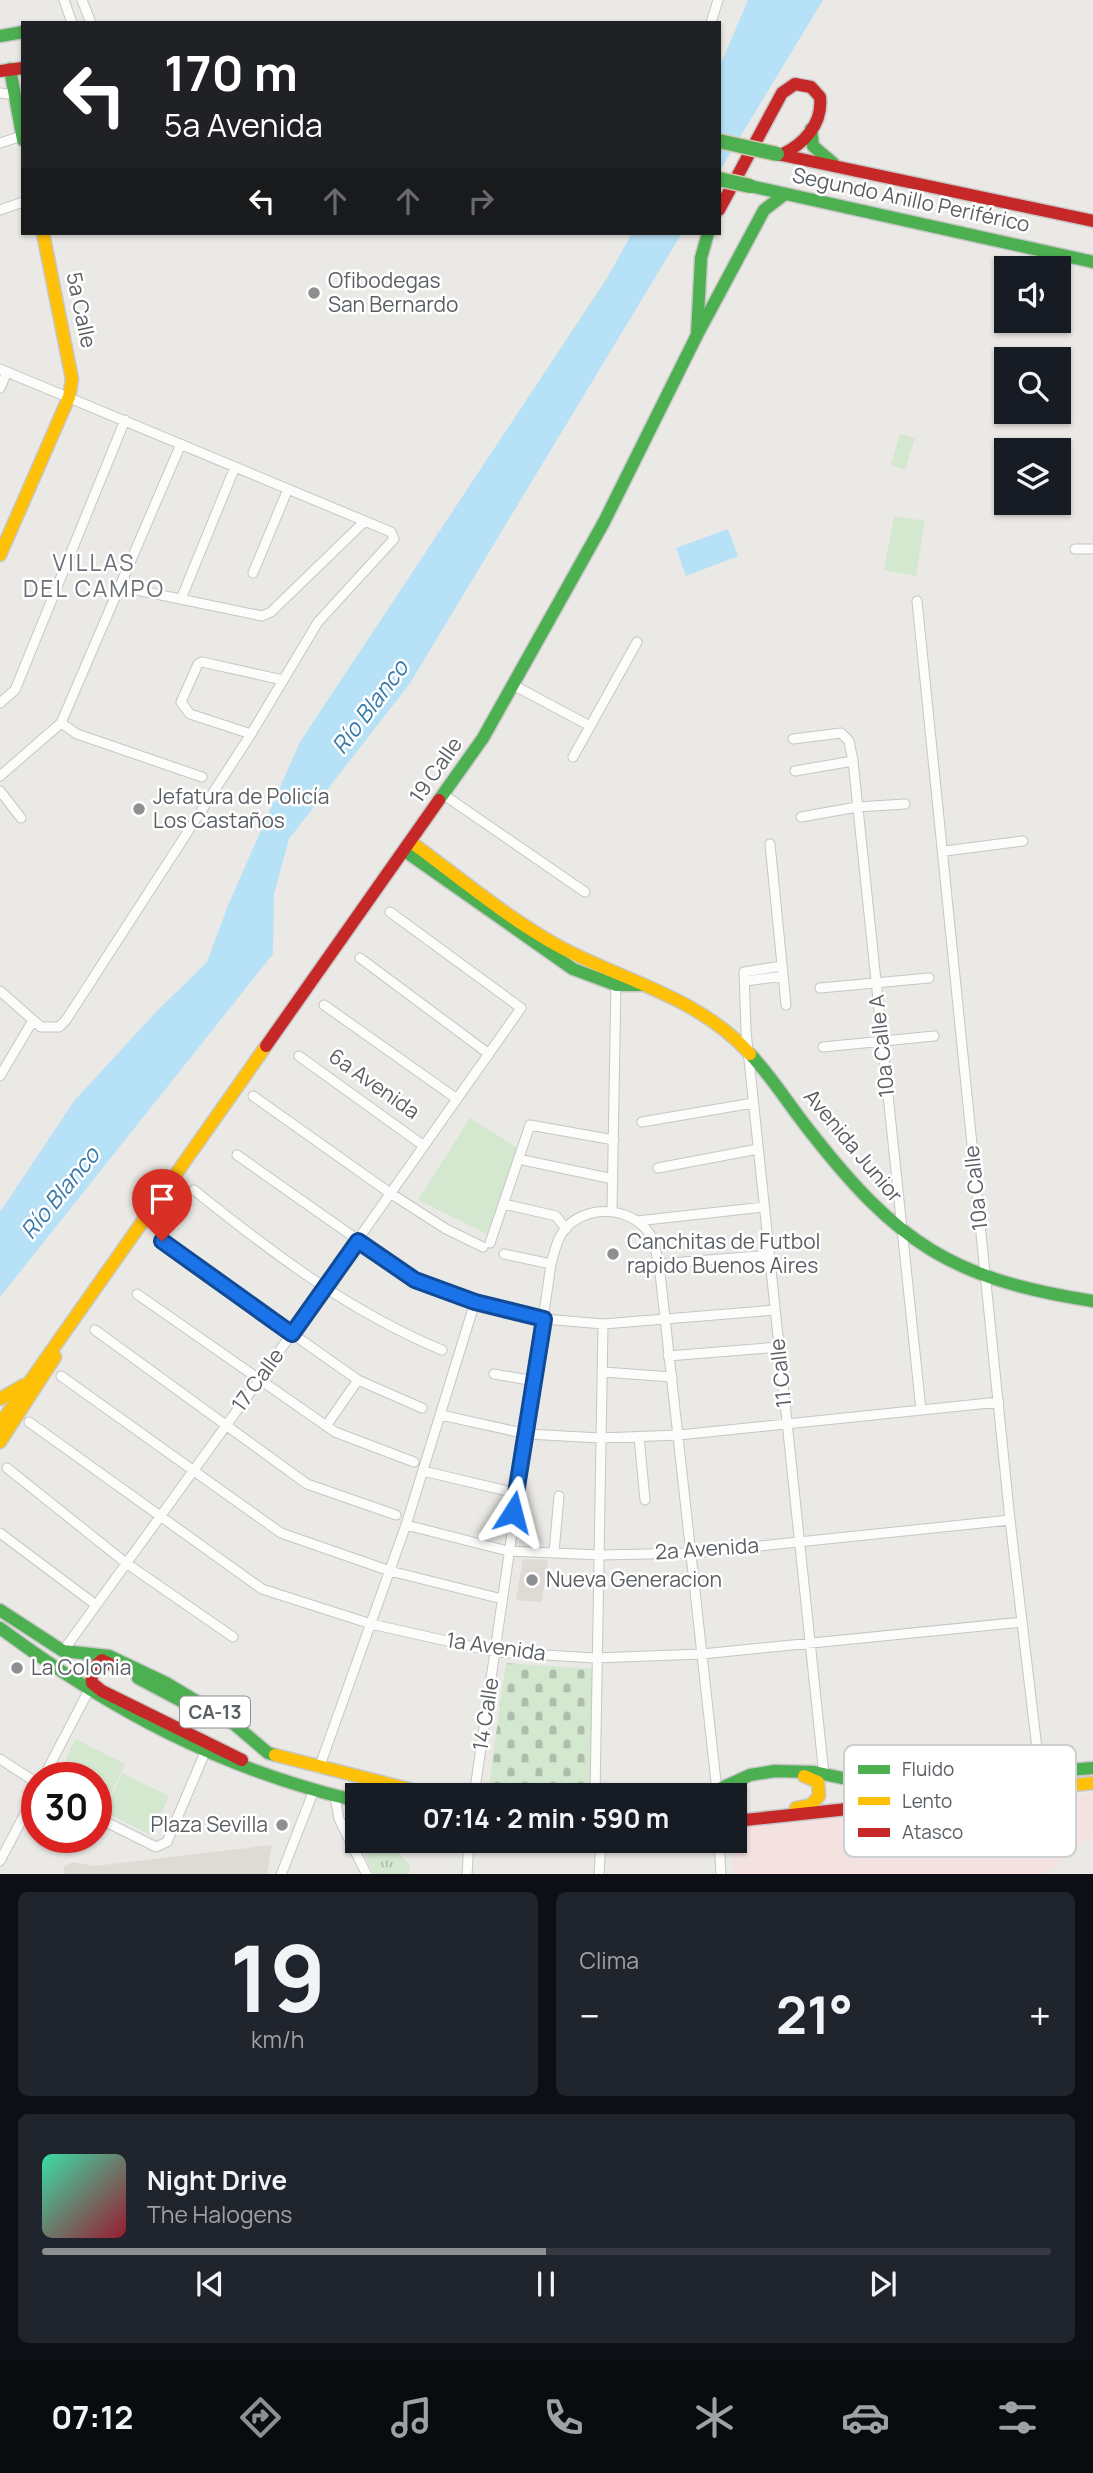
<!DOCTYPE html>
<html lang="es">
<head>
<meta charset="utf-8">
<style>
	:root { --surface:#171b24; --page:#20242c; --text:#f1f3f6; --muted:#9ea1a6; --line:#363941; --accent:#8d8f90 }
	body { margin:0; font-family:Manrope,sans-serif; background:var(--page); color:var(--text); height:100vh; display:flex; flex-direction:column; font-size:26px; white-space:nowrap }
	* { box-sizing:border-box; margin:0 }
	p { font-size:23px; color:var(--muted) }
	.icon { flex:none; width:38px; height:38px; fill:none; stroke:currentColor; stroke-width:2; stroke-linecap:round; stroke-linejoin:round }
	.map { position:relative; height:1874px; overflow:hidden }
	.panel { display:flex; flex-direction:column; gap:18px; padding:18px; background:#0d0f14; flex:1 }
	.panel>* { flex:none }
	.hud { position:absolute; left:21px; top:21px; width:700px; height:214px; border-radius:0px; box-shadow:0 2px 5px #0004; background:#202124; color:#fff; overflow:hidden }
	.controls { position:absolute; left:994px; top:256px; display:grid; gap:14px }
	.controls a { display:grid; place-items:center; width:77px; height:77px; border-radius:0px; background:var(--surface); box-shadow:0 2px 5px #0004; font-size:35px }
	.speed { position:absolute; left:21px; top:1762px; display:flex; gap:14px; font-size:35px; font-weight:700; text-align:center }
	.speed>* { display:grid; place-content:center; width:91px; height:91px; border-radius:50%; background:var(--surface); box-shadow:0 2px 5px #0004; line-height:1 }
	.speed .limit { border:10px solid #d22; background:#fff; color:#111 }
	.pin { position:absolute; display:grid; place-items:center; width:60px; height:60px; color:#fff; margin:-72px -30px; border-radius:50% 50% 50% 0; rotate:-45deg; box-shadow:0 0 7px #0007 }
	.pin .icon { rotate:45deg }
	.me { position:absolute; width:77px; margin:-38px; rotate:9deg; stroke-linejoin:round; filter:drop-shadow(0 0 5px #0008) }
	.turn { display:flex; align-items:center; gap:24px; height:147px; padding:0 28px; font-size:32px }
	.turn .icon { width:91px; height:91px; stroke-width:2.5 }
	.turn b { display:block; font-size:49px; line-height:60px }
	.lanes { display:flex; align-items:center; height:66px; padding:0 28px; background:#0003; justify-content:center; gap:35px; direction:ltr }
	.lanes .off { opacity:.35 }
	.big { font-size:52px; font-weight:700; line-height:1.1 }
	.panel .widget { flex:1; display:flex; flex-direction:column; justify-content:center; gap:10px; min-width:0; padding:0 24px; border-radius:10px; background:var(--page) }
	.panel .dial { align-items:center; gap:0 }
	.dial b { font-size:91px; line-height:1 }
	.song { display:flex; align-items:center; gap:21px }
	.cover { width:84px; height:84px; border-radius:10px; background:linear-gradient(135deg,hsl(160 70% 55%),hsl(350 70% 35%)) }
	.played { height:7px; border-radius:4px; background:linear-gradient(90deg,var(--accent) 50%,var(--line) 50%) }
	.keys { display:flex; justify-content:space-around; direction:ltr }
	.heat { display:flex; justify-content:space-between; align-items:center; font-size:38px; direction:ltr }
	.panel .tiles { flex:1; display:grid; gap:18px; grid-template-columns:1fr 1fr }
	.widget:last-child { grid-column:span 2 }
	.trip { position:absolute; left:345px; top:1783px; width:402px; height:70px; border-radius:0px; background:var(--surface); box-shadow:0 2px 5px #0004; font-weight:700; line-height:70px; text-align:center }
	.menu { display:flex; height:112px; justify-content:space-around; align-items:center; background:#090b0e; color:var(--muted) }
	.menu .icon { width:49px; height:49px }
	.menu .active { color:var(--accent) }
	.menu b { font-size:32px; color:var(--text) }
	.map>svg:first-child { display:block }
	.education { fill:#dedbd4 }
	.medical { fill:#f4e2e1 }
	.cemetery { fill:url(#cemetery-stones) }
	.park { fill:url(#park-tufts) }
	.pitch { fill:#d4e7cf }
	.water { fill:#b7e1f7 }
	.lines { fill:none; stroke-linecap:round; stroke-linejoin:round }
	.street-casing { stroke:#c6c6c6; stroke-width:11 }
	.fast-casing { stroke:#c7c7c7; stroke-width:15 }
	.slow-casing { stroke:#c7c7c7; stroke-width:15 }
	.jam-casing { stroke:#c7c7c7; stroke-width:15 }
	.street { stroke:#fcfcfb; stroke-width:9 }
	.fast { stroke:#4caf50; stroke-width:12 }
	.slow { stroke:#ffc107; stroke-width:12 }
	.jam { stroke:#c62828; stroke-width:12 }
	.fast-bridge-casing { stroke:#d3c7b2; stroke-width:17; stroke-linecap:butt }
	.fast-bridge { stroke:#4caf50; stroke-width:14 }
	.route-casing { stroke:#114b97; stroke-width:18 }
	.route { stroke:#1a73e8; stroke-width:12 }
	.poi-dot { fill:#8d8f90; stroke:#fff; stroke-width:2.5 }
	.labels { text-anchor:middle; stroke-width:5; stroke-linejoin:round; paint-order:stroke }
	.shield { fill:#fff; stroke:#8c8f92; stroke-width:2 }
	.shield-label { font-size:19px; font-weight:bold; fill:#5a5f63 }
	.street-label { font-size:21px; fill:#5a5f63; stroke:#fff }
	.poi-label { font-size:21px; fill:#5a5f63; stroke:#fff; text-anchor:start }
	.neighbourhood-label { font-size:23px; letter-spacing:2px; fill:#6b7175; stroke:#fff }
	.water-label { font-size:23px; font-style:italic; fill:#397aaa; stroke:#fff }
	.key { fill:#fff; stroke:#cecfd0; stroke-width:2 }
	.key-label { font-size:19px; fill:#5a5f63 }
</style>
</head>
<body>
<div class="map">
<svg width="1093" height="1875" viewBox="0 0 1093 1875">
	<defs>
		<pattern id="cemetery-stones" width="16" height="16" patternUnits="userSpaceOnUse" patternTransform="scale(1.75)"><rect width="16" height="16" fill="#d4e7cf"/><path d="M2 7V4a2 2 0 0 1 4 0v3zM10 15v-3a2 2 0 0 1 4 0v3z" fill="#afbeac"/></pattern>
		<pattern id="park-tufts" width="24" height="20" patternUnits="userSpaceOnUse" patternTransform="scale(1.75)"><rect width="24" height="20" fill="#d4e7cf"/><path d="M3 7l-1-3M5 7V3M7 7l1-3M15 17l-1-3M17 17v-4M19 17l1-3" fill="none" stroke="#afbeac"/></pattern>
	</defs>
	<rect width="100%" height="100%" fill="#ebe9e5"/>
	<path class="education" d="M 523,1559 L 548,1560 L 542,1602 L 516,1600 Z
		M 272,1845 L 267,1874 L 64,1874 L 64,1866 L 73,1862 L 94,1866 Z"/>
	<path class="medical" d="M 1093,1794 L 1093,1836 L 1075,1847 L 1047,1874 L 733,1874 L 732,1841 L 735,1841 L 735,1828 Z"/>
	<path class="cemetery" d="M 506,1663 L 598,1669 L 597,1789 L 489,1785 Z"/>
	<path class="park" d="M 358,1841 L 390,1841 L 410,1866 L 409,1874 L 374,1874 Z"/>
	<path class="pitch" d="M 900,434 L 915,438 L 905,470 L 891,465 Z
		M 894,516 L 925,521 L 916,576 L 884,570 Z
		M 470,1118 L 519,1149 L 487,1234 L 418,1200 Z
		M 75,1739 L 125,1764 L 112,1792 L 96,1784 L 96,1778 L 84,1778 L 62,1767 Z
		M 122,1773 L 169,1796 L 151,1835 L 105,1812 Z"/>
	<path class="water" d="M 748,0 L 823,0 L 719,172 L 719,68 Z
		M 632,233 L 682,233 L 410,683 L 289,839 L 274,894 L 273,954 L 0,1297 L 0,1212 L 74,1101 L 155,1013 L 207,962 L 229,903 L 300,742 L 607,278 Z
		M 728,529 L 738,556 L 686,576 L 676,548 Z"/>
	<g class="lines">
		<g class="street-casing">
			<path id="street" d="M 64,0 L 72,23
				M 82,0 L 91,23
				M 711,23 L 718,0
				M 0,93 L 15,95
				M 0,143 L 22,136
				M 0,210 L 23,202
				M 0,369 L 391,532 L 394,539 L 318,622 L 251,734 L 66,1020 L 59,1027 L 41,1027 L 0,991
				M 0,388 L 7,372
				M 1075,549 L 1093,549
				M 253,573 L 288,489
				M 122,587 L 262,616 L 271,612 L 365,521
				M 181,599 L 235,467
				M 917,601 L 1010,1520 L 1040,1774
				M 515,686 L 590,726
				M 0,703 L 15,690 L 125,420
				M 61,723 L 77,734 L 202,777
				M 251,734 L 190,714 L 181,702 L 198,664 L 202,662 L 283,680
				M 793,739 L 841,733 L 849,741 L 853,761 L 921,1410
				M 573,757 L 637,642
				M 795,771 L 853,761
				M 0,776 L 61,723 L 181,444
				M 0,791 L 21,818
				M 444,795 L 585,892
				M 801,817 L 857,807 L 905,804
				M 770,844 L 786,1005
				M 945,851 L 1023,841
				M 360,958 L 489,1054
				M 782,966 L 744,972 L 746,1031 L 824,1775
				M 746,981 L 783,976
				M 820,988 L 929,978
				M 324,1005 L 457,1099
				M 823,1047 L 934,1036
				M 299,1056 L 424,1146
				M 0,1076 L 32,1022
				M 253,1096 L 390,1193 L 446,1229 L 483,1247
				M 642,1122 L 753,1103
				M 237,1155 L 415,1280 L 475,1302 L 544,1319 L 603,1324 L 775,1310
				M 518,1159 L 613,1179
				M 658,1168 L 758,1149
				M 194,1190 C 271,1252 350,1312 442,1350
				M 504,1204 L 556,1216 L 566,1229
				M 612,1210 L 616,981
				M 637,1221 L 764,1207
				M 162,1242 L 358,1380 L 422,1408
				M 490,1243 L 530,1125 L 614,1140
				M 504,1254 L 551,1264
				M 659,1264 L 769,1255
				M 137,1294 L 335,1432 L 414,1462
				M 95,1330 L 307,1484 L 396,1515
				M 668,1356 L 779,1347
				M 603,1372 L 672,1377
				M 494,1374 L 535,1381
				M 61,1376 L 281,1533 L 390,1571 L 502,1599
				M 441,1415 L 527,1434 L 600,1438 L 679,1435 L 999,1402
				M 29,1422 L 262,1589 L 371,1624 L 496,1652 L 595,1658 L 702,1654 L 1022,1622
				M 326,1426 L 358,1380
				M 639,1437 L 645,1500
				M 7,1468 L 126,1563 L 233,1637
				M 423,1471 L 516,1493
				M 406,1525 L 508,1551 L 601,1555 L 693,1553 L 1010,1520
				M 0,1533 L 96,1605
				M 554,1552 L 559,1496
				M 63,1651 L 259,1380 L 521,1008 L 390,912
				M 0,1759 L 37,1783
				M 319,1768 L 406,1525 L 475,1302
				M 43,1778 L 89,1690
				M 474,1796 L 551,1264 C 554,1254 556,1242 562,1233 C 581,1204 630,1205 649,1233 C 655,1242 656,1254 659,1264 L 717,1791
				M 595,1796 L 603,1324
				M 335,1797 L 339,1819 L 367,1875
				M 96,1817 L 156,1847 L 167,1842 L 206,1750
				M 719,1841 L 721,1875
				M 0,1861 L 37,1791
				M 281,1875 L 314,1790
				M 467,1875 L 469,1841
				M 599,1875 L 601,1841"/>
		</g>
		<g class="fast-casing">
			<path id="fast" d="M 0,36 L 23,32
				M 10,69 L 23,140
				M 811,129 L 813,146 L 833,163
				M 750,186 L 1093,262
				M 697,335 L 701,258 L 708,233
				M 439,800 L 483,738 L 604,522 L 697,335 L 764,210 L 785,194
				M 405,851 L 573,969 L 616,985 L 643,985
				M 750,1054 C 772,1077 789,1105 809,1130 C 897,1243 951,1279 1093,1301
				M 0,1610 L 63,1651 L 109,1656 L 166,1683 L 234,1724 L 268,1753 L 275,1755
				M 0,1628 C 112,1711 221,1769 357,1801
				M 138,1678 L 187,1704
				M 704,1796 L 750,1775 L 775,1771 L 814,1772 L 880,1786 L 1093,1768"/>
		</g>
		<g class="slow-casing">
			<path id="slow" d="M 0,555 L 69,397 L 72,379 L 43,233
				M 411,842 C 460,878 507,918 560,947 C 626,982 699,997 750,1054
				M 0,1399 L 24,1385
				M 0,1424 L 266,1046
				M 0,1442 L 55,1357
				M 275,1755 L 436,1796
				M 998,1793 L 1093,1783
				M 796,1808 L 811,1805 L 819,1796 L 818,1782 L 804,1776"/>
		</g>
		<g class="jam-casing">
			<path id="jam" d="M 0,71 L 23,68
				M 777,154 L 1093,221
				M 719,210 L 782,93 L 795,84 L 811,87 L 820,97 C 823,124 804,144 781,155
				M 266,1046 L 439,800
				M 112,1665 L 102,1660 L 91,1670 L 92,1683 L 102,1691 L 242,1760
				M 735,1821 L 998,1793"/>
		</g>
		<use href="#street" class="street"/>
		<use href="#fast" class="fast"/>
		<use href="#slow" class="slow"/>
		<use href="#jam" class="jam"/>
		<g class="fast-bridge-casing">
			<path id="fast-bridge" d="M 719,141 L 777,154
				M 719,179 L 750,186"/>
		</g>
		<use href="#fast-bridge" class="fast-bridge"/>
	</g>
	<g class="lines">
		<g class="route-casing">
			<path id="route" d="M 162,1241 L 292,1334 L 358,1241 L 415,1280 L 475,1302 L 544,1319 L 513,1512"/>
		</g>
		<use href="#route" class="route"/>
	</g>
	<g class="poi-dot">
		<circle cx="314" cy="293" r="7"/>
		<circle cx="139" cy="809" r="7"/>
		<circle cx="613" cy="1254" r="7"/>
		<circle cx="532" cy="1580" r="7"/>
		<circle cx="17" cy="1668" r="7"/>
		<circle cx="282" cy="1825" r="7"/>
	</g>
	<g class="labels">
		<rect class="shield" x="180" y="1696.5" width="70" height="31" rx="5"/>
		<g class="shield-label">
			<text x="215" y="1719">CA-13</text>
		</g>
		<g class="street-label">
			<text transform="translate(911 200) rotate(12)" y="7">Segundo Anillo Periférico</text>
			<text transform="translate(81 310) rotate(78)" y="7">5a Calle</text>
			<text transform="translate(436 770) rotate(-55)" y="7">19 Calle</text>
			<text transform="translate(882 1046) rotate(-96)" y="7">10a Calle A</text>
			<text transform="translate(374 1084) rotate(35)" y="7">6a Avenida</text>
			<text transform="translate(853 1146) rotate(50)" y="7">Avenida Junior</text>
			<text transform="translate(976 1188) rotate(-96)" y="7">10a Calle</text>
			<text transform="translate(781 1373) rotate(-96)" y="7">11 Calle</text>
			<text transform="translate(258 1380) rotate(-54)" y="7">17 Calle</text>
			<text transform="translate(707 1549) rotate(-4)" y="7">2a Avenida</text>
			<text transform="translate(496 1647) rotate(8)" y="7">1a Avenida</text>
			<text transform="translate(486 1714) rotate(-81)" y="7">14 Calle</text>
		</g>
		<g class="poi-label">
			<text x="328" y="288">Ofibodegas<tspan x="328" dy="24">San Bernardo</tspan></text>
			<text x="153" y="804">Jefatura de Policía<tspan x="153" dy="24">Los Castaños</tspan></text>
			<text x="627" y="1249">Canchitas de Futbol<tspan x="627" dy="24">rapido Buenos Aires</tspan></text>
			<text x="546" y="1587">Nueva Generacion</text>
			<text x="31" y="1675">La Colonia</text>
			<text x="268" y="1832" text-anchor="end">Plaza Sevilla</text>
		</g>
		<g class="neighbourhood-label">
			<text x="94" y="571">VILLAS<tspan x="94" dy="26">DEL CAMPO</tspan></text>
		</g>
		<g class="water-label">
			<text transform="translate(370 707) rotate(-53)" y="8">Río Blanco</text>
			<text transform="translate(60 1193) rotate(-51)" y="8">Río Blanco</text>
		</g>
	</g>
	<rect x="844" y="1745" width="232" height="112" rx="10" class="key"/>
	<rect x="858" y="1765" width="32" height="9" fill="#4caf50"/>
	<rect x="858" y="1797" width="32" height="8" fill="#ffc107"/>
	<rect x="858" y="1828" width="32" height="9" fill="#c62828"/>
	<g class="key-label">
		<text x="902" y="1776">Fluido</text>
		<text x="902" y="1808">Lento</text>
		<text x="902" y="1839">Atasco</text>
	</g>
</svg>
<div class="controls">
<a><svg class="icon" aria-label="sound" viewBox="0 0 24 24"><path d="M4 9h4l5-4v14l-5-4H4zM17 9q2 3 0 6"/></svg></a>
<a><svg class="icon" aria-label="search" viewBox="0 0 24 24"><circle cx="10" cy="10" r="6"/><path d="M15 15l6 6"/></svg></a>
<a><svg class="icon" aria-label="layers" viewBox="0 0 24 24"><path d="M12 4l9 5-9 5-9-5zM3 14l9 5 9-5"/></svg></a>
</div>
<div class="speed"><div class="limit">30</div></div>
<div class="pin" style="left:162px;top:1241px;background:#d93025"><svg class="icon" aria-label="arrive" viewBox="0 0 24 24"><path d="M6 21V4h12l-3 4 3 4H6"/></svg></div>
<svg class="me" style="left:513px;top:1512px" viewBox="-20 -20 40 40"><path d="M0-17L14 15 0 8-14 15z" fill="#1a73e8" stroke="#fff" stroke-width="4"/></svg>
<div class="trip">07:14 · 2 min · 590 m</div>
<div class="hud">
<div class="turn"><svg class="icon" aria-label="left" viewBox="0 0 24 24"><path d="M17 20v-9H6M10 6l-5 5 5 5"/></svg><div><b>170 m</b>5a Avenida</div></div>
<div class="lanes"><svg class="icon" aria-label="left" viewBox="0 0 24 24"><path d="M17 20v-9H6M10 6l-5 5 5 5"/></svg><svg class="icon off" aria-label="ahead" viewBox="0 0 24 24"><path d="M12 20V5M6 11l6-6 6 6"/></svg><svg class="icon off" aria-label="ahead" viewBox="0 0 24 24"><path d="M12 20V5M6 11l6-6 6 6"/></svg><svg class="icon off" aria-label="right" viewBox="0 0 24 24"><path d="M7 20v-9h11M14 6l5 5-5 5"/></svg></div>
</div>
</div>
<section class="panel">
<div class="tiles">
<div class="widget dial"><b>19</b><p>km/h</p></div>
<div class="widget"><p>Clima</p>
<div class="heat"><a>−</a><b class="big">21°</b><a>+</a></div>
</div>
<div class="widget">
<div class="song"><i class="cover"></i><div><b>Night Drive</b><p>The Halogens</p></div></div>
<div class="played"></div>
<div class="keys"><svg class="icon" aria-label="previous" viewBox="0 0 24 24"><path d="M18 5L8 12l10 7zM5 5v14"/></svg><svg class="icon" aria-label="pause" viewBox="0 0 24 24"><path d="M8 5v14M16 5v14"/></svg><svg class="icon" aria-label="next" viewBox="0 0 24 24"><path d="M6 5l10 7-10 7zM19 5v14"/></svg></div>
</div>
</div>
</section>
<nav class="menu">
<b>07:12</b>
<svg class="icon active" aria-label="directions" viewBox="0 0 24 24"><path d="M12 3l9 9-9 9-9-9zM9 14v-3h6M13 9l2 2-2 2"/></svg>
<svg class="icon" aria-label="music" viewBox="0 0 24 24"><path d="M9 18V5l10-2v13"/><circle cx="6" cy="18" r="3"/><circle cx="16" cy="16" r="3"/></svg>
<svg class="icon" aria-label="phone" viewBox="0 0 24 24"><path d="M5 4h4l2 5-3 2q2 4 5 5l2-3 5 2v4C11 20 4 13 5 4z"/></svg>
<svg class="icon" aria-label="climate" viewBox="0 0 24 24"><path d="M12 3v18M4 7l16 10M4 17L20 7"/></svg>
<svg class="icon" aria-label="car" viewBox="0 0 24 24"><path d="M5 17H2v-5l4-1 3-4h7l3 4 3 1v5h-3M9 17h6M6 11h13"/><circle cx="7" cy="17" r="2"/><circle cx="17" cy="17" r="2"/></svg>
<svg class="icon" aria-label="filters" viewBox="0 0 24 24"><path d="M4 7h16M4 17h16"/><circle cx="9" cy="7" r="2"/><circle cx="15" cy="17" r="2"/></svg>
</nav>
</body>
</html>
